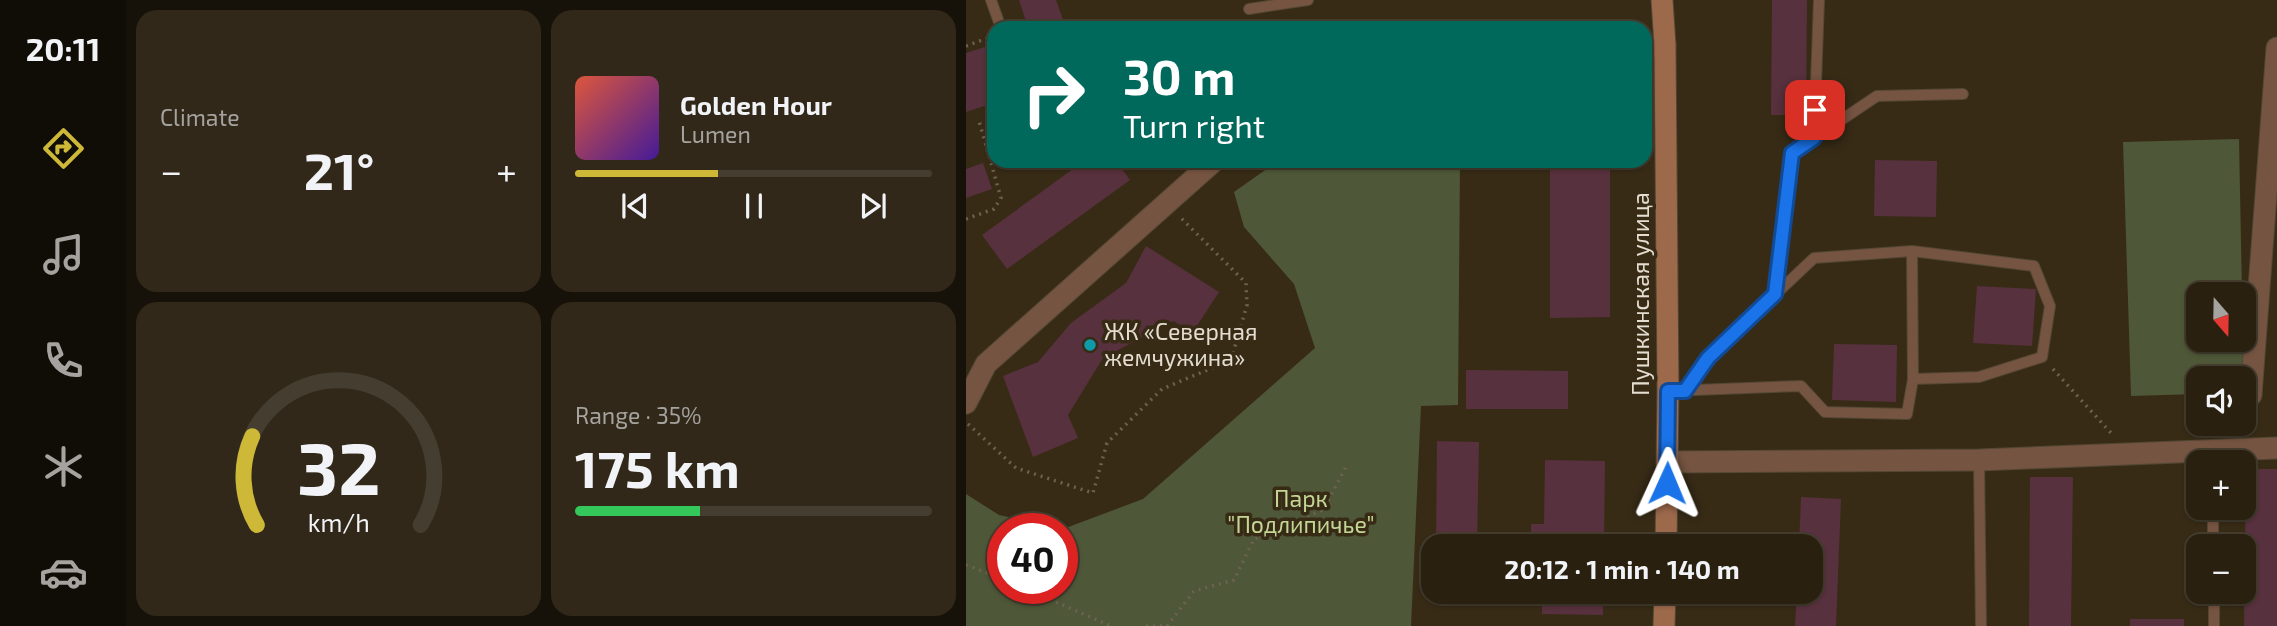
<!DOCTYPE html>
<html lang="en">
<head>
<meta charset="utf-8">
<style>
	:root { --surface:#292010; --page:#312819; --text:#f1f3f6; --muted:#a5a39f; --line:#453e30; --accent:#ceb837 }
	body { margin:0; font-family:"Exo 2",sans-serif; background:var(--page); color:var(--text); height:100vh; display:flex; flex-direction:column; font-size:26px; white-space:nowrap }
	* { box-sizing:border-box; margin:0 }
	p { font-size:23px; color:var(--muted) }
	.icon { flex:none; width:38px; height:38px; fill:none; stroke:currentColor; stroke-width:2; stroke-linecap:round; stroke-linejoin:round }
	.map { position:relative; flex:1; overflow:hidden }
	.side { display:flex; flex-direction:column; gap:10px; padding:10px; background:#171209; width:840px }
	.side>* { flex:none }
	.banner { position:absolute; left:21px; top:21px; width:665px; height:147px; border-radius:21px; box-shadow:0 2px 5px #0004,0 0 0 2px var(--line); background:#00695c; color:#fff; overflow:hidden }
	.needle { width:46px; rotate:160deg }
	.controls { position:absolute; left:1220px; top:282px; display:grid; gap:14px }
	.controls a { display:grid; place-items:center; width:70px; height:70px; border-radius:14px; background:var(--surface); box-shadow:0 2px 5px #0004,0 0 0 2px var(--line); font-size:35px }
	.speed { position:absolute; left:21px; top:513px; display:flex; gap:14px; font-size:35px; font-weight:700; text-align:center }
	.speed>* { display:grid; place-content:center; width:91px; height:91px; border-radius:50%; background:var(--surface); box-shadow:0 2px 5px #0004,0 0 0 2px var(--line); line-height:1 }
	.speed .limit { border:10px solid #d22; background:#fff; color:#111 }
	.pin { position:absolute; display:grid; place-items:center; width:60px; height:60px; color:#fff; margin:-30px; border-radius:14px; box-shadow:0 4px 10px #0006 }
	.me { position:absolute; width:77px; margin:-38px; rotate:1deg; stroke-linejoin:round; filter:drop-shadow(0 0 5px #0008) }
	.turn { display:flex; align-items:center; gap:24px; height:147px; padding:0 21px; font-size:32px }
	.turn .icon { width:91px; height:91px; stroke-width:2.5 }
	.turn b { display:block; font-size:49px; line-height:60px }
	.big { font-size:52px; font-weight:700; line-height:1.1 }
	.side .widget { flex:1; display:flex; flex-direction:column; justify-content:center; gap:10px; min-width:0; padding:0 24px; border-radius:21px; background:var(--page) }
	.side .dial { align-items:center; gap:0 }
	.dial svg { height:182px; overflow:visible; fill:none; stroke:var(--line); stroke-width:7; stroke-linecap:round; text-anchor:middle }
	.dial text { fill:var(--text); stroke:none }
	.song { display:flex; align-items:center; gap:21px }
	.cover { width:84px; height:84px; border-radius:10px; background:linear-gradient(135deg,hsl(10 70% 55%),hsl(260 70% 35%)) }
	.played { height:7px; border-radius:4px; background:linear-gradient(90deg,var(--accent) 40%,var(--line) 40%) }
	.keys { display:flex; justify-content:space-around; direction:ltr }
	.heat { display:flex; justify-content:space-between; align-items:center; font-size:38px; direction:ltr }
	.charge { height:10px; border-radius:5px; background:linear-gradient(90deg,#34c759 35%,var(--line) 0) }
	.side .tiles { flex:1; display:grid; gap:10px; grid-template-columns:repeat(2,1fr) }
	.trip { position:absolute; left:455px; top:534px; width:402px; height:70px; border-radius:21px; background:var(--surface); box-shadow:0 2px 5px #0004,0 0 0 2px var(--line); font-weight:700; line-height:70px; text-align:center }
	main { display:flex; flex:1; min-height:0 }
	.menu { display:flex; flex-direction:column; width:126px; justify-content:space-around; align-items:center; background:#100d06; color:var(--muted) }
	.menu .icon { width:49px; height:49px }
	.menu .current { color:var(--accent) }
	.menu b { font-size:32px; color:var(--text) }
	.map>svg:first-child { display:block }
	.green { fill:#4e5737; fill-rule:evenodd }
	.building { fill:#57313d }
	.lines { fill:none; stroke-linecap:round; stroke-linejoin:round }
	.lane-casing { stroke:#534734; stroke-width:12 }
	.street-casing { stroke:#534734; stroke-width:23 }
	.secondary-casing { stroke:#534734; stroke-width:23 }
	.path { stroke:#6d6250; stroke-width:3.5; stroke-dasharray:2 5; stroke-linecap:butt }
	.lane { stroke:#755441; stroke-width:10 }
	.street { stroke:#755441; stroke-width:21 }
	.secondary { stroke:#9d694b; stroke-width:21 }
	.route-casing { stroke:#114b97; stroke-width:18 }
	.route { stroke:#1a73e8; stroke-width:12 }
	.culture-dot { fill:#0f9aa8; stroke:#372b16; stroke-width:2.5 }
	.labels { text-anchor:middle; stroke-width:7; stroke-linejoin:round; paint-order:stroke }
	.street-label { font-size:23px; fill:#e4ddd0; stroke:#372b16 }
	.poi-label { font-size:23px; fill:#e4ddd0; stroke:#372b16; text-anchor:start }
	.park-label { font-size:23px; fill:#c4d696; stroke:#372b16 }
</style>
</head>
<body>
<main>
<nav class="menu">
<b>20:11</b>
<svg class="icon current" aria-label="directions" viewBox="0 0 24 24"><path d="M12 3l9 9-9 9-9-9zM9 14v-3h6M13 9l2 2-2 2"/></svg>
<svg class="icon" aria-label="music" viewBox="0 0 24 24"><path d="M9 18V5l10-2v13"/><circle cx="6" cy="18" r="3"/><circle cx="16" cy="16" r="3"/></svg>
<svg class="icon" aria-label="phone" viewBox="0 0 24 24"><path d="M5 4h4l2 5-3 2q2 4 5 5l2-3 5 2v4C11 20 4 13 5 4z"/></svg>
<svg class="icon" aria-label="climate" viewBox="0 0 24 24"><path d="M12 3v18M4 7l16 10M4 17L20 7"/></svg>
<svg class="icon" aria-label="car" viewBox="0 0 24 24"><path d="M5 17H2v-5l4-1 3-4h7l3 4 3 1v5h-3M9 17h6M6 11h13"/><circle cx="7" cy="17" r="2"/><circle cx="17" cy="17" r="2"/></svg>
</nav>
<section class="side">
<div class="tiles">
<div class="widget"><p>Climate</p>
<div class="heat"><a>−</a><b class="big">21°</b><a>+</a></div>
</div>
<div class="widget">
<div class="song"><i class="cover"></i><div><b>Golden Hour</b><p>Lumen</p></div></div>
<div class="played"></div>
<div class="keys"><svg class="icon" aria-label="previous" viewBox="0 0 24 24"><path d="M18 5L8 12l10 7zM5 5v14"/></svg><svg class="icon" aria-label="pause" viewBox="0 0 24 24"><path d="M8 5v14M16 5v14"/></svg><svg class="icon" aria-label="next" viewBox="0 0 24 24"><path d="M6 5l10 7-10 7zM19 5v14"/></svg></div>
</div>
<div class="widget dial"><svg viewBox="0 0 100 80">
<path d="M14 69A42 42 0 1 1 86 69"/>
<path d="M14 69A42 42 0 0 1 12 30" stroke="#ceb837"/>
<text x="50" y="56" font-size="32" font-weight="700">32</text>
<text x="50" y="72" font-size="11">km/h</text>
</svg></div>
<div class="widget"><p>Range · 35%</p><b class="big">175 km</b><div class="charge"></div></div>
</div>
</section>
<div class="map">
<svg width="1311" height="626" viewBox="0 0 1311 626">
	<rect width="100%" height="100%" fill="#372b16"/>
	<path class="green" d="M 1273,139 L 1276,294 L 1232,294 L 1232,340 L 1277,340 L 1277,378 L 1232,378 L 1232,394 L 1165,396 L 1157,142 Z
		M 312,161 L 494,161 L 492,405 L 455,406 L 445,626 L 0,626 L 0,494 L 33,515 L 97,529 L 177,499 L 349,348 L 328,284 L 278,227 L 268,192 ZM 37,528 L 96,528 L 96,588 L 37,588 Z"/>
	<path class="building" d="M 53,0 L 90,0 L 100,28 L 62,28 Z
		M 806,0 L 841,0 L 840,115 L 805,115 Z
		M 28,44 L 28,86 L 19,89 L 24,104 L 0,112 L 0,53 Z
		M 909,160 L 971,161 L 970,217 L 908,216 Z
		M 60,161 L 85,161 L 63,169 Z
		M 118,161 L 150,161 L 164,180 L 41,269 L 16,235 Z
		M 17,163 L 26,189 L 0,198 L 0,169 Z
		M 584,164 L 644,164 L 644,317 L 584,318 Z
		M 180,246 L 253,292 L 227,332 L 207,321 L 137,358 L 102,415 L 112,438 L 67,457 L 37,376 L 72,362 L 105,323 L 160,283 Z
		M 1011,286 L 1070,289 L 1066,346 L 1007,343 Z
		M 868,344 L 931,345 L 930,402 L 866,400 Z
		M 500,370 L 602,371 L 602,409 L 500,409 Z
		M 471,441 L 513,442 L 511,546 L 470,546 Z
		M 579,460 L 639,461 L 638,546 L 565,546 L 565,524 L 578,524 Z
		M 1280,469 L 1311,469 L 1311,626 L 1278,626 Z
		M 1064,477 L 1107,477 L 1105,626 L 1063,626 Z
		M 835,497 L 875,499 L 870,626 L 829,626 L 831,592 L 845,592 L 845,546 L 833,546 Z
		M 469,592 L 637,592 L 637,615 L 576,614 L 576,595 L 469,594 Z
		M 1164,619 L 1218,619 L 1218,626 L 1164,626 Z"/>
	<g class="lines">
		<g class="lane-casing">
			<path id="lane" d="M 25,0 L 35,28
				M 283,9 L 342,0
				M 848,138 L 853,0
				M 946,251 L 1068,266 L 1084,306 L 1076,357 L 1013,377 L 947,379
				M 809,294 L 826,153 L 911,96 L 997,94
				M 702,391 L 835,386 L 859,412 L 941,414 L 947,379 L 946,251 L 848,258 L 742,358 L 719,391
				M 1013,460 L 1015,626
				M 1247,508 L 1247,546
				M 1248,592 L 1248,626"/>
		</g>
		<g class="street-casing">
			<path id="street" d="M 679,47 L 699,45
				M 1285,395 L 1311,48
				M 0,403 L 20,364 L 248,161
				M 701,462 L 1013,460 L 1311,448"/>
		</g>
		<g class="secondary-casing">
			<path id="secondary" d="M 696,0 L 699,45 L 702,391 L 700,546
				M 698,626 L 699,592"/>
		</g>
		<path class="path" d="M 0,46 L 24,37
			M 0,219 L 28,209 L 35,198 L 13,121
			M 1087,369 L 1145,433
			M 2,424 L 50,468 L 127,493 L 141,443 L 196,389 L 265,360 L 281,305 L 280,283 L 215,218
			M 0,565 L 37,579
			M 58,588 L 145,626
			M 180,626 L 196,626
			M 201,626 L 228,591 L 268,580 L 288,539 L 357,510 L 381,465"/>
		<use href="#lane" class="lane"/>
		<use href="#street" class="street"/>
		<use href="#secondary" class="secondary"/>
	</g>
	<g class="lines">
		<g class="route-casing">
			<path id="route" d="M 701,483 L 702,391 L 719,391 L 742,358 L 809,294 L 826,153 L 848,138 L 849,110"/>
		</g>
		<use href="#route" class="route"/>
	</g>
	<circle class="culture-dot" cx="124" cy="345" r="7"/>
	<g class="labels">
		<g class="street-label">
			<text transform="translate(675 294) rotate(-90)" y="8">Пушкинская улица</text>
		</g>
		<g class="poi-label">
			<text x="138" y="340">ЖК «Северная<tspan x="138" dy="26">жемчужина»</tspan></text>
		</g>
		<g class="park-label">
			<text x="335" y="507">Парк<tspan x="335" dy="26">"Подлипичье"</tspan></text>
		</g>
	</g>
</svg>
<div class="controls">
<a><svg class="needle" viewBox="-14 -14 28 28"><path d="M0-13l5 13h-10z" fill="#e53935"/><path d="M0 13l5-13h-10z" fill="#a5a39f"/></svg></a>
<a><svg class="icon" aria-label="sound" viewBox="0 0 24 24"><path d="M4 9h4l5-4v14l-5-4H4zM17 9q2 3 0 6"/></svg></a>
<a>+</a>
<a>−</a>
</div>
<div class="speed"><div class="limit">40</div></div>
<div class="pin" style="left:849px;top:110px;background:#d93025"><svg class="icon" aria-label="arrive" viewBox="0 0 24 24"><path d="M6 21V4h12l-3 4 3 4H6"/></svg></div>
<svg class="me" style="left:701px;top:483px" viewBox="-20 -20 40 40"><path d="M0-17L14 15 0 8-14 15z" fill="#1a73e8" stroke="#fff" stroke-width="4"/></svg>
<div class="trip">20:12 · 1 min · 140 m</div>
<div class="banner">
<div class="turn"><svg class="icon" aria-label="right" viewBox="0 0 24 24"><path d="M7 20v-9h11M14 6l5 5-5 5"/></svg><div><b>30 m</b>Turn right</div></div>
</div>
</div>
</main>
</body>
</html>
